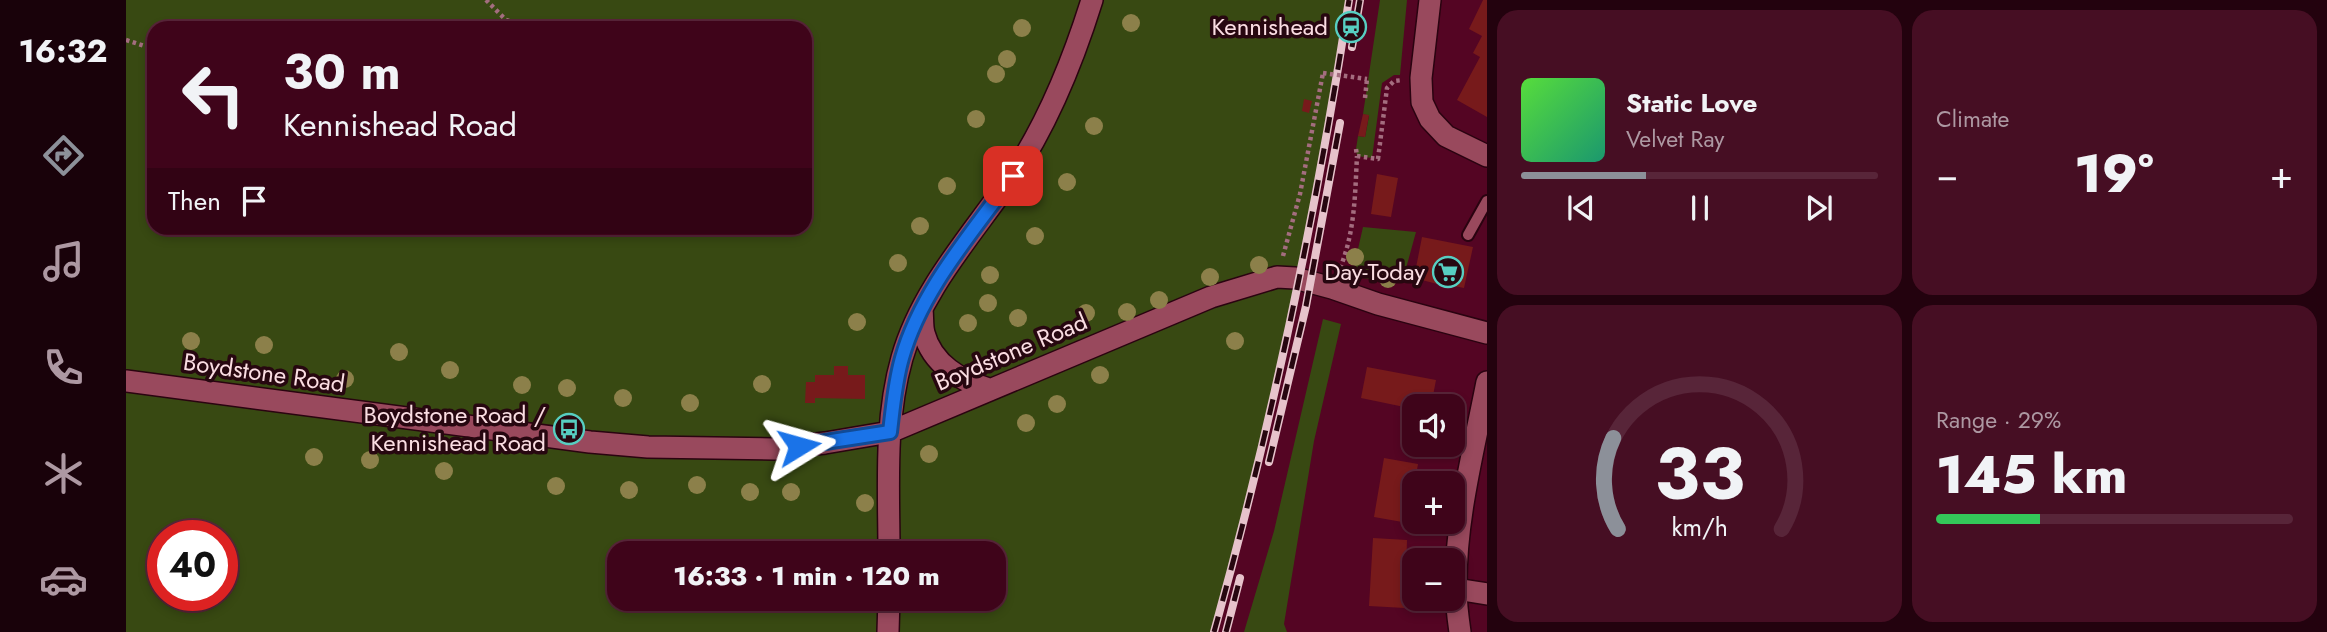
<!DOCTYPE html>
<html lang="en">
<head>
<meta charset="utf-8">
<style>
	:root { --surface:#3f041a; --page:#460e23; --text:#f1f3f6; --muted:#ad98a2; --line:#582539; --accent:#8c9099 }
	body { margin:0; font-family:Jost,sans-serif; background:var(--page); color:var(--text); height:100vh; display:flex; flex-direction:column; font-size:26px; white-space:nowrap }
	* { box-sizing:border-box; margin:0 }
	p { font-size:23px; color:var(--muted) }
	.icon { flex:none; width:38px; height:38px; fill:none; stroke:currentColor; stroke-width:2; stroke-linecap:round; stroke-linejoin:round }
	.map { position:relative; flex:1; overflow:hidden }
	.side { display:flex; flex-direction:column; gap:10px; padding:10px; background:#23020e; width:840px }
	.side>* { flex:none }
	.top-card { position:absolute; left:21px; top:21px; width:665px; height:214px; border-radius:21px; box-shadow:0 4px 10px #0003,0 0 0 2px var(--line); background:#3f041a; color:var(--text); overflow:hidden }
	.controls { position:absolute; left:1276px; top:394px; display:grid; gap:14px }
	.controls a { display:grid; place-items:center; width:63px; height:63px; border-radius:14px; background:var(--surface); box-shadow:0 4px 10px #0003,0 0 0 2px var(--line); font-size:35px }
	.speed { position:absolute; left:21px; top:520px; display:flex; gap:14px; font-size:35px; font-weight:700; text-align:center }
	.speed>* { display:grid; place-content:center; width:91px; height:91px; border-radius:50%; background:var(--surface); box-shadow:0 4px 10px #0003,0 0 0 2px var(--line); line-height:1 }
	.speed .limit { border:10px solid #d22; background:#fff; color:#111 }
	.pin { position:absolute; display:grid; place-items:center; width:60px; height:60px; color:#fff; margin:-30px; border-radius:14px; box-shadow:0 4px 10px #0006 }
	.me { position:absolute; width:77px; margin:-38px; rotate:82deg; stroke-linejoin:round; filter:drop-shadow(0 0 5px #0008) }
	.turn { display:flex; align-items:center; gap:24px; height:147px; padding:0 21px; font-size:32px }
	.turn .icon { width:91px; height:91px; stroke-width:2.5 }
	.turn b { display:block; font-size:49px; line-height:60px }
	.then { display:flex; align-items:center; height:66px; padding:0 21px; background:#0003; gap:14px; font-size:26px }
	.big { font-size:52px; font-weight:800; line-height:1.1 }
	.side .widget { flex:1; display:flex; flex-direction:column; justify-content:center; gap:10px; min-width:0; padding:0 24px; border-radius:21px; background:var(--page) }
	.side .dial { align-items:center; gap:0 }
	.dial svg { height:182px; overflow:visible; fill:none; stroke:var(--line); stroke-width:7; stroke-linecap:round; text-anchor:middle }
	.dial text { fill:var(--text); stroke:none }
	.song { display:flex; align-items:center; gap:21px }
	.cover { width:84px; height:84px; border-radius:10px; background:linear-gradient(135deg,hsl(110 70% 55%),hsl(160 70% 35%)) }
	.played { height:7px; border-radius:4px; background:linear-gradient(90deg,var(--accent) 35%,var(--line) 35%) }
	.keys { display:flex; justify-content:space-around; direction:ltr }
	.heat { display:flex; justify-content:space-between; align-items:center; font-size:38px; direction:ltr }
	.charge { height:10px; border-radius:5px; background:linear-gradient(90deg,#34c759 29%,var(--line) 0) }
	.side .tiles { flex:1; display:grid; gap:10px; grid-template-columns:repeat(2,1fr) }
	.trip { position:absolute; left:481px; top:541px; width:399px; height:70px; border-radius:21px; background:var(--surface); box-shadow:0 4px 10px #0003,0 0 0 2px var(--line); font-weight:800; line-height:70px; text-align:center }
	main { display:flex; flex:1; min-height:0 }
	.tabs { display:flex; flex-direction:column; width:126px; justify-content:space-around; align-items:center; background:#19020a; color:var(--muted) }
	.tabs .icon { width:49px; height:49px }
	.tabs .selected { color:var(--accent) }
	.tabs b { font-size:32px; color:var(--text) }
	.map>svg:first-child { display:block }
	.green { fill:#384912; fill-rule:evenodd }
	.building { fill:#771a1b }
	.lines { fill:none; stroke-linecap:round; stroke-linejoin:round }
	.lane-casing { stroke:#2a0310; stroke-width:14 }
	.street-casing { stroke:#2a0310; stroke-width:24 }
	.secondary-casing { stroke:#2a0310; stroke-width:24 }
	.path { stroke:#a46d7f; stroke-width:4.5; stroke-dasharray:3.5 3.5; stroke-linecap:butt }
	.lane { stroke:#99495d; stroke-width:10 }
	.street { stroke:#99495d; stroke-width:21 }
	.secondary { stroke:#99495d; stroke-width:21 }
	.rail-casing { stroke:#e6c3cb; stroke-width:8 }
	.rail { stroke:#270710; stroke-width:5; stroke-dasharray:16; stroke-linecap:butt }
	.path-bridge { stroke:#a46d7f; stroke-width:4.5; stroke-dasharray:3.5 3.5; stroke-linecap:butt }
	.tree { fill:#8c804a }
	.route-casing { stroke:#114b97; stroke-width:18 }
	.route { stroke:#1a73e8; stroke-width:12 }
	.labels { text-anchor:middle; stroke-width:7; stroke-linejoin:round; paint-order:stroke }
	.poi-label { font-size:24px; fill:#fadde2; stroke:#270710; text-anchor:end }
	.street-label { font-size:24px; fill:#fadde2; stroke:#270710 }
</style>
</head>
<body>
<main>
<nav class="tabs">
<b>16:32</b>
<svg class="icon selected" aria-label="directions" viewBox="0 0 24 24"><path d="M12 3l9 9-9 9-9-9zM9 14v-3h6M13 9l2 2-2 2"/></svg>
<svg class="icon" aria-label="music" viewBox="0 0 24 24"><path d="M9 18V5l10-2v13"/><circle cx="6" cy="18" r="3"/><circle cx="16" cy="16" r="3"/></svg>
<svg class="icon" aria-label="phone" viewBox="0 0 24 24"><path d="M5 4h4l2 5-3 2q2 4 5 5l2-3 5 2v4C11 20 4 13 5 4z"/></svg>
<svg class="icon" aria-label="climate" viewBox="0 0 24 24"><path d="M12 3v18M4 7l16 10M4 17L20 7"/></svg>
<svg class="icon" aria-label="car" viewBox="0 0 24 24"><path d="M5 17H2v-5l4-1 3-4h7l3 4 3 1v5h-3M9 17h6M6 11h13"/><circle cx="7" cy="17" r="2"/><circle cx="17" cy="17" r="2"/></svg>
</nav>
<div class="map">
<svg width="1361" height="632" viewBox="0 0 1361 632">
	<rect width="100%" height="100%" fill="#540523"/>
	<path class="green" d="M 0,0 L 1223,0 C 1190,213 1146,424 1088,632 L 0,632 ZM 28,28 L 679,28 L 679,228 L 28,228 ZM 37,536 L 96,536 L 96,595 L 37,595 ZM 494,553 L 868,553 L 868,598 L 494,598 Z
		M 1254,0 L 1281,0 L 1274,75 L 1268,75 L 1256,83 L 1246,158 L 1231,156 L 1230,149 L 1232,136 L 1239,137 L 1243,116 L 1237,114 Z
		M 1237,227 L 1290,232 L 1276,283 L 1236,278 L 1227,271 Z
		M 1197,319 L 1215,324 L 1188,441 L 1158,624 L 1161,632 L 1118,632 L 1148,531 Z"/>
	<path class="building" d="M 1357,0 L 1361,0 L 1361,117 L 1331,100 L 1354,57 L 1347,53 L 1356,36 L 1343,29 Z
		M 1178,99 L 1186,101 L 1183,113 L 1176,111 Z
		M 1237,114 L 1243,115 L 1239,137 L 1232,136 Z
		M 1251,174 L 1272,178 L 1265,217 L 1245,214 Z
		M 1296,237 L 1347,247 L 1338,288 L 1323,285 L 1323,287 L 1288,278 Z
		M 708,366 L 722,366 L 722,375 L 739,375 L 739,399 L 689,398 L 689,403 L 679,403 L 680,382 L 689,382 L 689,375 L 708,375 Z
		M 1241,367 L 1310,380 L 1305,406 L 1288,406 L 1288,409 L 1235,398 Z
		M 1258,458 L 1292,464 L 1282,523 L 1248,517 Z
		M 1247,538 L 1281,540 L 1279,608 L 1243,606 Z"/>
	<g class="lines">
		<g class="lane-casing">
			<path id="lane" d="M 1342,235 L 1361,201"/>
		</g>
		<g class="street-casing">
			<path id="street" d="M 1304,0 L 1295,78 L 1296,102 L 1304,119 L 1320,136 L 1361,156
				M 1330,589 L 1361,594"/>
		</g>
		<g class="secondary-casing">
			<path id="secondary" d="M 796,310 C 797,317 796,326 798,333 C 806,364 835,381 863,389
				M 0,381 L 464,442 L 522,447 L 648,449 L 699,443 L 764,432 L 1085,297 L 1151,277 L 1169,278 L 1206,288 L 1252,304 L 1361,333
				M 763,553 C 763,489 758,421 776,358 C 795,290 846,235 885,178 C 921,125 947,61 966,0
				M 762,632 L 763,598
				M 1334,632 C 1332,618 1330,603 1330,589 C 1329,520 1348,449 1361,382"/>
		</g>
		<path class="path" d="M 360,0 L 380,20 L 406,28
			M 0,40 L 28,49
			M 1239,98 L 1241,79
			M 1230,149 L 1231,156 L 1252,159 L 1261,88 L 1268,81 L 1277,80
			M 1157,256 L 1174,194 L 1197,73
			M 1214,268 C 1229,232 1229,194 1231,156"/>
		<use href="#lane" class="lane"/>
		<use href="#street" class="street"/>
		<use href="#secondary" class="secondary"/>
		<g class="rail-casing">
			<path id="rail" d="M 1226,47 L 1234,0
				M 1143,462 L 1180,306 L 1214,123
				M 1088,632 C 1146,424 1190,213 1223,0
				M 1100,632 L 1114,578"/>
		</g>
		<use href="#rail" class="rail"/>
		<path class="path-bridge" d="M 1197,73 L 1241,79"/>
	</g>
	<g class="tree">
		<circle cx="1005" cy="23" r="9"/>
		<circle cx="896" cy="28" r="9"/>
		<circle cx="881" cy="59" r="9"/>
		<circle cx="870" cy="74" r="9"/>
		<circle cx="850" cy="119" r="9"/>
		<circle cx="968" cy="126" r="9"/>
		<circle cx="941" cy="182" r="9"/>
		<circle cx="821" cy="186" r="9"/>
		<circle cx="794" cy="226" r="9"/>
		<circle cx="909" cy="236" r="9"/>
		<circle cx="1229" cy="257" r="9"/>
		<circle cx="772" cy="263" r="9"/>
		<circle cx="1133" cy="265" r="9"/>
		<circle cx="864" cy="275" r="9"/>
		<circle cx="1084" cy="277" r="9"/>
		<circle cx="1262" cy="279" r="9"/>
		<circle cx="1033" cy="300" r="9"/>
		<circle cx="862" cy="303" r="9"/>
		<circle cx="1001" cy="312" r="9"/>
		<circle cx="960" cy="313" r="9"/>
		<circle cx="892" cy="318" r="9"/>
		<circle cx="731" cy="322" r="9"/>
		<circle cx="842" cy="323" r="9"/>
		<circle cx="65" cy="341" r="9"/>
		<circle cx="1109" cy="341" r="9"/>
		<circle cx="138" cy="345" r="9"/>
		<circle cx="273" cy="352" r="9"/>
		<circle cx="324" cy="370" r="9"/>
		<circle cx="974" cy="375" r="9"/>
		<circle cx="219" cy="379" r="9"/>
		<circle cx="636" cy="384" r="9"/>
		<circle cx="396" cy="385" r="9"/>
		<circle cx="441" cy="388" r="9"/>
		<circle cx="497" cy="398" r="9"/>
		<circle cx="564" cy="403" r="9"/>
		<circle cx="931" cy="404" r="9"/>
		<circle cx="900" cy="423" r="9"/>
		<circle cx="803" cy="454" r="9"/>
		<circle cx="188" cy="457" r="9"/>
		<circle cx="244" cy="460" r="9"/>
		<circle cx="318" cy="471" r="9"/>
		<circle cx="571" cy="485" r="9"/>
		<circle cx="430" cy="486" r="9"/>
		<circle cx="503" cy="490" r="9"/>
		<circle cx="624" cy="492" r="9"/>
		<circle cx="665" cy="492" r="9"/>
		<circle cx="739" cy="503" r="9"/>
	</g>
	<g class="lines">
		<g class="route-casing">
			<path id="route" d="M 673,446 L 764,432 C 767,407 769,382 776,358 C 795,290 847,232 887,176"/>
		</g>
		<use href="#route" class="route"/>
	</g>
	<defs>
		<g id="station-ring" transform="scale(1.575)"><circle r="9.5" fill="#270710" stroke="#57cec1" stroke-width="1.5"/><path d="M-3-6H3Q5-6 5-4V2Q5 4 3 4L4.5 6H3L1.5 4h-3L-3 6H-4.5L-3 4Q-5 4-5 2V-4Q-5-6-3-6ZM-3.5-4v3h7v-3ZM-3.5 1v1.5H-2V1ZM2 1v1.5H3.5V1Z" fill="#57cec1"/></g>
		<g id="supermarket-ring" transform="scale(1.575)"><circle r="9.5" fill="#270710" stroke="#57cec1" stroke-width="1.5"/><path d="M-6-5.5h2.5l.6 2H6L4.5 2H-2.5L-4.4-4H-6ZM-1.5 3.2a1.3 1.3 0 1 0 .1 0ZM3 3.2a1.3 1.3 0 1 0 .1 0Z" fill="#57cec1"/></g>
		<g id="bus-ring" transform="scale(1.575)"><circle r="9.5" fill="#270710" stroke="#57cec1" stroke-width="1.5"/><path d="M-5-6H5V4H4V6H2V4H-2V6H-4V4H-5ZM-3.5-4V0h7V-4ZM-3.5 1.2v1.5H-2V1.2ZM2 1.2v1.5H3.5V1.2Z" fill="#57cec1"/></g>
	</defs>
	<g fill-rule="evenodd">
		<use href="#station-ring" x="1225" y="27"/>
		<use href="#supermarket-ring" x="1322" y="272"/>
		<use href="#bus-ring" x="443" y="429"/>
	</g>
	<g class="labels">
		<g class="poi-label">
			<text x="1202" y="35">Kennishead</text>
			<text x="1299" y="280">Day-Today</text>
			<text x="420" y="423">Boydstone Road /<tspan x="420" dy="28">Kennishead Road</tspan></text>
		</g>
		<g class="street-label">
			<text transform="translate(885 352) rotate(-23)" y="8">Boydstone Road</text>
			<text transform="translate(138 373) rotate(8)" y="8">Boydstone Road</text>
		</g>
	</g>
</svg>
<div class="controls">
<a><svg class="icon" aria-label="sound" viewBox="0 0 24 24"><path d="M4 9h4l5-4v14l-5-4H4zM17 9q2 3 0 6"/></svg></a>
<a>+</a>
<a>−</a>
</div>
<div class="speed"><div class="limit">40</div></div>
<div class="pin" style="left:887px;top:176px;background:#d93025"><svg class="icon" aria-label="arrive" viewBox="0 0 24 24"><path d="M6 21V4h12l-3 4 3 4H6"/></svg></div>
<svg class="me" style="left:673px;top:446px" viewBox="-20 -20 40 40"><path d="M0-17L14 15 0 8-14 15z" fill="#1a73e8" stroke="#fff" stroke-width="4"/></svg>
<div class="trip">16:33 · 1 min · 120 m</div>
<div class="top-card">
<div class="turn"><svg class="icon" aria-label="left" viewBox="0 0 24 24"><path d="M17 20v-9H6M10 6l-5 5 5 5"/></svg><div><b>30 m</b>Kennishead Road</div></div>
<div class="then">Then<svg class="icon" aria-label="arrive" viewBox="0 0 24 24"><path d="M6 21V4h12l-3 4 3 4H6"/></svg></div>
</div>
</div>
<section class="side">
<div class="tiles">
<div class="widget">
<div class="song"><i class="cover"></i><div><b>Static Love</b><p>Velvet Ray</p></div></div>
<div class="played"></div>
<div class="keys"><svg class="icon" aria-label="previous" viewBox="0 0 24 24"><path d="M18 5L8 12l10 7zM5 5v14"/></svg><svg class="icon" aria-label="pause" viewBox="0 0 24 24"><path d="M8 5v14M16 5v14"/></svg><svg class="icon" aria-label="next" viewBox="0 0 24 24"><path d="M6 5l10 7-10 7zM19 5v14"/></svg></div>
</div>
<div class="widget"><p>Climate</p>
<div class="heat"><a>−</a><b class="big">19°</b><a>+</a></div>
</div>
<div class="widget dial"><svg viewBox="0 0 100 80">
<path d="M14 69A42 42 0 1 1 86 69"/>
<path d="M14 69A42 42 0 0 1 12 29" stroke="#8c9099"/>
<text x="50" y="56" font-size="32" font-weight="700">33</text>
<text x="50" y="72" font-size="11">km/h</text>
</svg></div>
<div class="widget"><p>Range · 29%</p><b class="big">145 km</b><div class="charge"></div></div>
</div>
</section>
</main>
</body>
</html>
